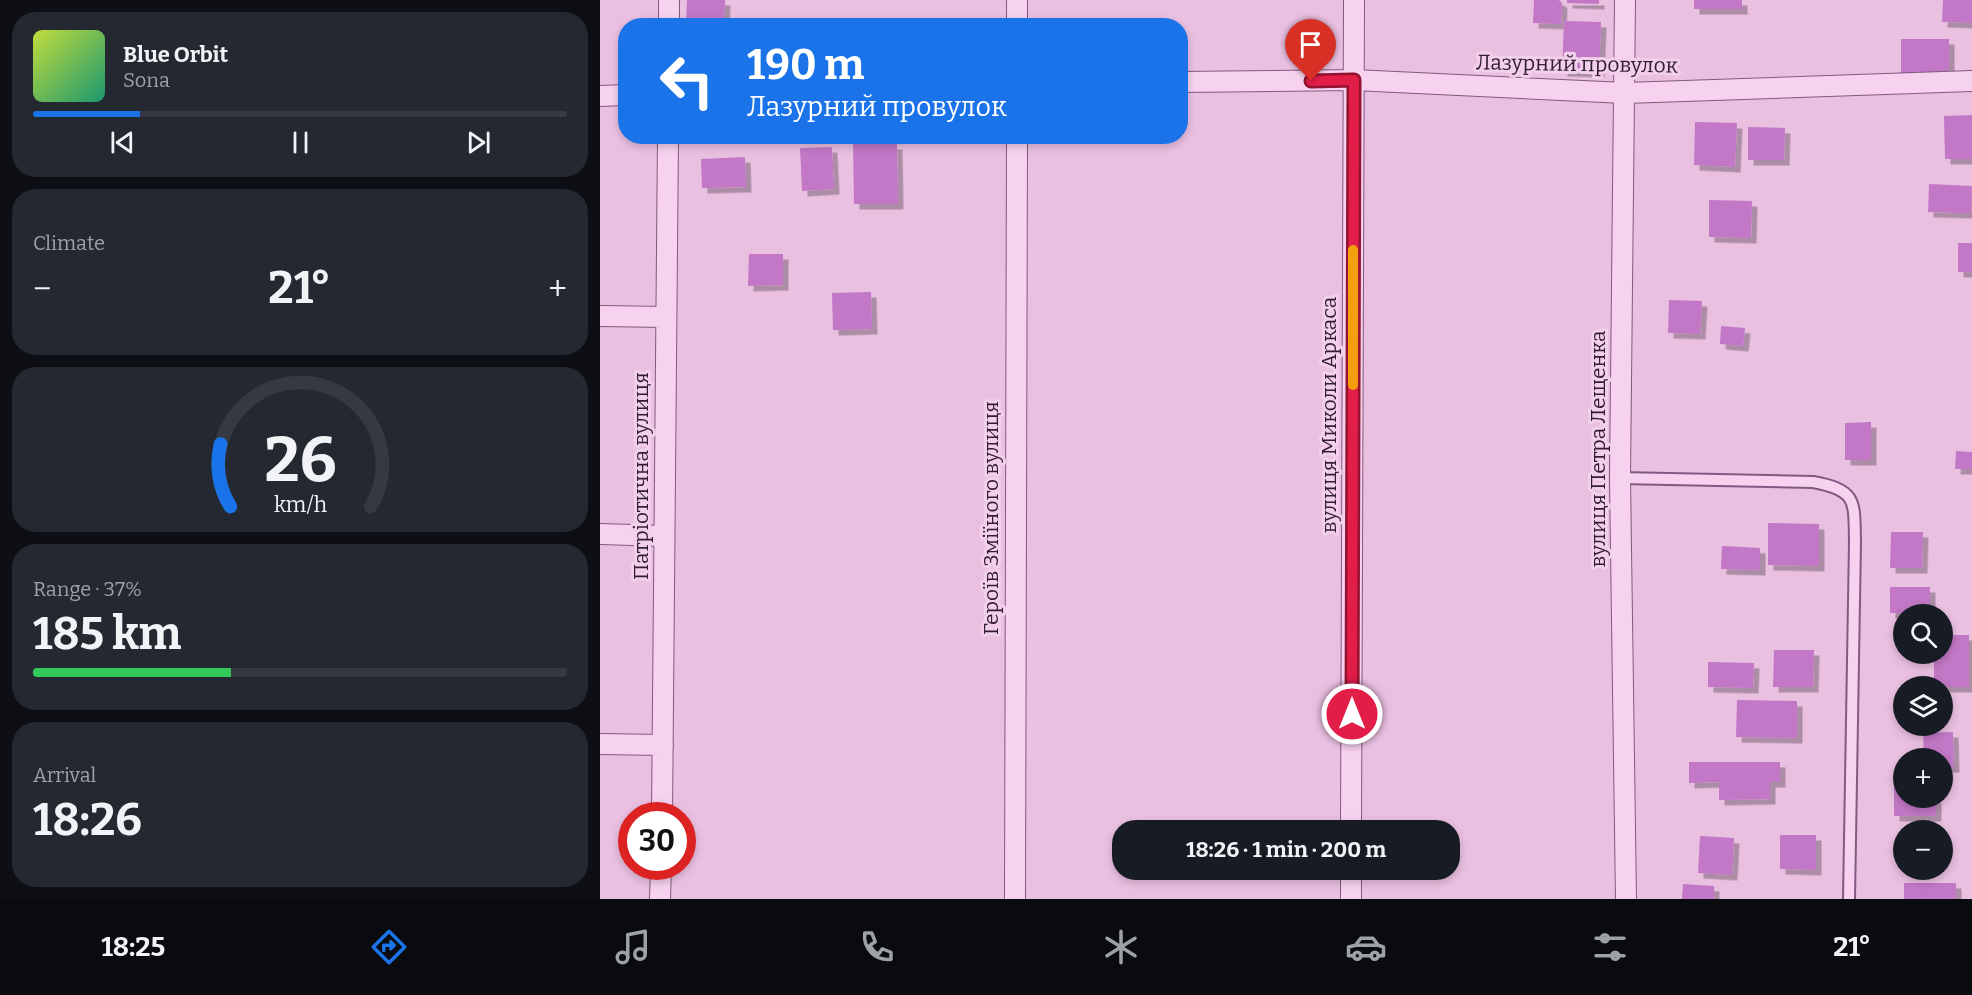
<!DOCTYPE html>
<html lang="en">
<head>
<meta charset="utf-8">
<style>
	:root { --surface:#171b24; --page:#242831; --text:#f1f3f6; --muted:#9ea1a6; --line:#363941; --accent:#1a73e8 }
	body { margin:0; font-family:Bitter,serif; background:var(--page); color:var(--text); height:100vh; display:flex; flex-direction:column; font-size:22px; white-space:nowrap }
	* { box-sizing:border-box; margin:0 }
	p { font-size:20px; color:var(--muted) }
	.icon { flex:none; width:33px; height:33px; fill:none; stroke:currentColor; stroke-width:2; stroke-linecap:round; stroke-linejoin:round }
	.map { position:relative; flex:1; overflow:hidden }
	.panel { display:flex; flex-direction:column; gap:12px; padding:12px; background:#0d0f14; width:600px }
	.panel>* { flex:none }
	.banner { position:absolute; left:18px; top:18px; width:570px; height:126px; border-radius:24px; box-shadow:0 3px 9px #0003; background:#1a73e8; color:#fff; overflow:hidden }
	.controls { position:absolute; left:1293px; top:604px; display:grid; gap:12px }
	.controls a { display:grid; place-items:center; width:60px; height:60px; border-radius:50%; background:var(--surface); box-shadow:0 3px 9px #0003; font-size:30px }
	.speed { position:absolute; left:18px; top:802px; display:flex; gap:12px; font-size:30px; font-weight:700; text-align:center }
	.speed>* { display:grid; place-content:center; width:78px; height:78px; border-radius:50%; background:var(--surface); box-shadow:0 3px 9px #0003; line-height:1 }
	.speed .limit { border:9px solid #d22; background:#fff; color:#111 }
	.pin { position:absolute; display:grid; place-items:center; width:51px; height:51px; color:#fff; margin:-62px -26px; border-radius:50% 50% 50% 0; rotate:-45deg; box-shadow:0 0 6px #0007 }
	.pin .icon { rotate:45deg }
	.me { position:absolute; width:66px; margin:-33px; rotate:0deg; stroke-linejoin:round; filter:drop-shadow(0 0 4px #0008) }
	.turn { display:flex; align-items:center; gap:21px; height:126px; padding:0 30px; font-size:27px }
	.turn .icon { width:78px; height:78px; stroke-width:2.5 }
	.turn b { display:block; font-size:42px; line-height:51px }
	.big { font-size:45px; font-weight:700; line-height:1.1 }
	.panel .widget { flex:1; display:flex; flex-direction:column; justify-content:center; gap:9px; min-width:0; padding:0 21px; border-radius:24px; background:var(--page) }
	.panel .dial { align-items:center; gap:0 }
	.dial svg { height:156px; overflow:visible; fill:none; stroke:var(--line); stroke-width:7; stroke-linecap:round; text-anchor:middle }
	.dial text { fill:var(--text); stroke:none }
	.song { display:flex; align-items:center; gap:18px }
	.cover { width:72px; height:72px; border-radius:9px; background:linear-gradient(135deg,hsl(70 70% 55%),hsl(160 70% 35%)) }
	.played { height:6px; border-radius:3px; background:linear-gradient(90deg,var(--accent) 20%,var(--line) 20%) }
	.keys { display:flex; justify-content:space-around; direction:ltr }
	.heat { display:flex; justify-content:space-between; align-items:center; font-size:33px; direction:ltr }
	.charge { height:9px; border-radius:4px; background:linear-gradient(90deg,#34c759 37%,var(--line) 0) }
	.trip { position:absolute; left:512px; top:820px; width:348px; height:60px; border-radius:24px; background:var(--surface); box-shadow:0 3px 9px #0003; font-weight:700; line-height:60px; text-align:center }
	.dock { display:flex; height:96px; justify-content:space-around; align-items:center; background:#090b0e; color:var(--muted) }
	.dock .icon { width:42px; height:42px }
	.dock .on { color:var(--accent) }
	.dock b { font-size:27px; color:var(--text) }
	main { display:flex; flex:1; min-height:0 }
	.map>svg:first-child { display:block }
	.building { fill:#c278c6; filter:url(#shadow) }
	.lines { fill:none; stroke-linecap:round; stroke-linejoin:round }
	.service-casing { stroke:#825980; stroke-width:14 }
	.minor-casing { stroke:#825980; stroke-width:22 }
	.service { stroke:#f6d2ee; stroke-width:10 }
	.minor { stroke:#f6d2ee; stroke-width:20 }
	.route-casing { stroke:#92132f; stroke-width:15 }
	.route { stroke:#e11d48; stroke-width:10 }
	.slow { stroke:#f59e0b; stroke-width:10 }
	.labels { text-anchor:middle; stroke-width:6; stroke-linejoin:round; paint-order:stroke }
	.street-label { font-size:21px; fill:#331d32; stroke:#f2cfea }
</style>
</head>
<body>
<main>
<section class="panel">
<div class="widget">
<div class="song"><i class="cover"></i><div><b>Blue Orbit</b><p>Sona</p></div></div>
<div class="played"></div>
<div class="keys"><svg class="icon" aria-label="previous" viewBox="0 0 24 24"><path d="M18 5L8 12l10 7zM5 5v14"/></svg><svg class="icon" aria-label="pause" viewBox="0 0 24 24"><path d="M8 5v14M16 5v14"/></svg><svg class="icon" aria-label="next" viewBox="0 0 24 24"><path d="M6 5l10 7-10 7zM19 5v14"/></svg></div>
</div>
<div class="widget"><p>Climate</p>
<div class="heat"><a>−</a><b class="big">21°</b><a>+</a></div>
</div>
<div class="widget dial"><svg viewBox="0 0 100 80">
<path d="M14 69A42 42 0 1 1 86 69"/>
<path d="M14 69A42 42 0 0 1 9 37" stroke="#1a73e8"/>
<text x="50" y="56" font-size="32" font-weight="700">26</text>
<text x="50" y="72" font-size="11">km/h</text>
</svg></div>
<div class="widget"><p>Range · 37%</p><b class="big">185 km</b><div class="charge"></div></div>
<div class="widget"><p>Arrival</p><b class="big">18:26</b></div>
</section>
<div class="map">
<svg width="1372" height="899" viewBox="0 0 1372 899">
	<defs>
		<filter id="shadow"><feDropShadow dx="5.5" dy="5.5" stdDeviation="0" flood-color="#0004"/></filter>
	</defs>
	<rect width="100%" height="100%" fill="#eac0e1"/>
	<path class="building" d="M 87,0 L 125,0 L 124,24 L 86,22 Z
		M 934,0 L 959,0 L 962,3 L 961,24 L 933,23 Z
		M 967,0 L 999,0 L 999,4 L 967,3 Z
		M 1094,0 L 1142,0 L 1142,9 L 1094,9 Z
		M 1343,0 L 1372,0 L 1372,23 L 1342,22 Z
		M 964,21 L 1001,22 L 999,72 L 962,71 Z
		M 1301,39 L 1349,39 L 1349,80 L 1301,80 Z
		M 1372,115 L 1372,159 L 1345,159 L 1344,116 Z
		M 1095,122 L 1137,123 L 1135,167 L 1094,165 Z
		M 1148,127 L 1185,128 L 1184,160 L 1148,160 Z
		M 253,144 L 297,144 L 298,204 L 254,204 Z
		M 232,147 L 234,189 L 202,191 L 200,148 Z
		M 145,157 L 146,187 L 102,188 L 101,159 Z
		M 1329,184 L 1372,186 L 1371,213 L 1328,212 Z
		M 1109,200 L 1152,201 L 1151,238 L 1109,237 Z
		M 1358,243 L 1372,243 L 1372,272 L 1358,272 Z
		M 149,254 L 183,254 L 183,285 L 148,286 Z
		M 271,292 L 272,329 L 233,330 L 232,293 Z
		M 1069,300 L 1102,301 L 1100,334 L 1068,333 Z
		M 1121,326 L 1145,328 L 1143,346 L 1120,344 Z
		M 1271,422 L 1271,460 L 1245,460 L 1245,423 Z
		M 1356,451 L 1372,452 L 1372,469 L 1355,469 Z
		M 1168,523 L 1219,524 L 1219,566 L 1168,565 Z
		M 1291,532 L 1323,532 L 1322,568 L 1290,568 Z
		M 1122,546 L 1160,548 L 1160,570 L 1121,569 Z
		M 1290,587 L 1330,587 L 1330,613 L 1290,613 Z
		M 1342,635 L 1369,635 L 1369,687 L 1334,687 L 1334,654 L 1342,654 Z
		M 1174,650 L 1214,650 L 1213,687 L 1173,687 Z
		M 1108,662 L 1154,663 L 1153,688 L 1108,687 Z
		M 1137,700 L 1197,701 L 1197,738 L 1136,737 Z
		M 1353,732 L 1354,767 L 1342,767 L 1342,759 L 1324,759 L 1323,733 Z
		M 1089,762 L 1180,762 L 1180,782 L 1170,782 L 1170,799 L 1119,800 L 1119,782 L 1089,783 Z
		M 1294,776 L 1304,776 L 1304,798 L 1336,798 L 1336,816 L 1294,816 Z
		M 1180,835 L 1216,835 L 1216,870 L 1180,869 Z
		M 1100,836 L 1134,838 L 1132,875 L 1098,873 Z
		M 1304,883 L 1356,883 L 1356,899 L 1304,899 Z
		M 1083,884 L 1114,886 L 1114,899 L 1082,899 Z"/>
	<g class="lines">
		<g class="service-casing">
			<path id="service" d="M 1020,478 L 1213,482 C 1258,490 1254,502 1255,542 L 1249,899"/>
		</g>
		<g class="minor-casing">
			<path id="minor" d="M 1025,0 L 1020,478 L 1026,899
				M 69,26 L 69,0
				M 417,26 L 417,0
				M 580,82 L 754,80 L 1025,93 L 1372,81
				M 0,96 L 26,95
				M 0,316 L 66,317
				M 0,534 L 64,536
				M 0,744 L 63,745
				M 62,816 L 68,136
				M 751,831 L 754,0
				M 60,899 L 61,867
				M 415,899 L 417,136
				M 751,899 L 751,870"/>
		</g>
		<use href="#service" class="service"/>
		<use href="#minor" class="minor"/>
	</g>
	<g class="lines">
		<g class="route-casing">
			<path id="route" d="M 711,81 L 754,80 L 752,714"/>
		</g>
		<use href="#route" class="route"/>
		<path class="slow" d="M 753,385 L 753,250"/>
	</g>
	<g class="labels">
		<g class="street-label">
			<text transform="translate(977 64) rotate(1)" y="7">Лазурний провулок</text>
			<text transform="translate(729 415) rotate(-90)" y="7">вулиця Миколи Аркаса</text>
			<text transform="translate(998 449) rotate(-90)" y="7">вулиця Петра Лещенка</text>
			<text transform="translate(41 476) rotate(-90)" y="7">Патріотична вулиця</text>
			<text transform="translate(391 518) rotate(-90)" y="7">Героїв Зміїного вулиця</text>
		</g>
	</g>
</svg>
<div class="controls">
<a><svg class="icon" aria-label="search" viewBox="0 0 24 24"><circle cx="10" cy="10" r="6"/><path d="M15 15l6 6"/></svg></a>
<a><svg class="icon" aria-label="layers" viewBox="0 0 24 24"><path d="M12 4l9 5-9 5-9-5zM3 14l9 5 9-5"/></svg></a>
<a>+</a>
<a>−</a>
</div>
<div class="speed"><div class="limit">30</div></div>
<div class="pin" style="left:711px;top:81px;background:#d93025"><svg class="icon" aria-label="arrive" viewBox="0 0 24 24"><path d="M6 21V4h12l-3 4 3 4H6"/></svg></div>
<svg class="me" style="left:752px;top:714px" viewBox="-20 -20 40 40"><circle r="17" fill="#e11d48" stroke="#fff" stroke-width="3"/><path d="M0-11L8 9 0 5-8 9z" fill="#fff"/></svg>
<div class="trip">18:26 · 1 min · 200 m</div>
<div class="banner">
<div class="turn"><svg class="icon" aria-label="left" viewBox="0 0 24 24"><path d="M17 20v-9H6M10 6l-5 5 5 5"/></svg><div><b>190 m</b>Лазурний провулок</div></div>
</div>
</div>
</main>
<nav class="dock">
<b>18:25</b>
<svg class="icon on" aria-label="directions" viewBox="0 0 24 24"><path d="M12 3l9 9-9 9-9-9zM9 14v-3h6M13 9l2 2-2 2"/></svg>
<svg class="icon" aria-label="music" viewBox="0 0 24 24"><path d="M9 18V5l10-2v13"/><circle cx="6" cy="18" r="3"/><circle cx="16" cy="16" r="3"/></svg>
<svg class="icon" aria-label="phone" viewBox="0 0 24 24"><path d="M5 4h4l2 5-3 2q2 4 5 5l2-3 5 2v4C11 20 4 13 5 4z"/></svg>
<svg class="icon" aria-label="climate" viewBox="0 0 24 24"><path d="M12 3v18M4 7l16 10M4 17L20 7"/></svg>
<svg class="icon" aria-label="car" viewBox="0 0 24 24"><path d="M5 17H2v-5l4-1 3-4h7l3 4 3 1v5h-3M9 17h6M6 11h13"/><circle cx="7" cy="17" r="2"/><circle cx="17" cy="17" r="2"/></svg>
<svg class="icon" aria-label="filters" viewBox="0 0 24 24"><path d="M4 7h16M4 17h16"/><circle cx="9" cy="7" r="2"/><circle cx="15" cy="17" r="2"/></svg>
<b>21°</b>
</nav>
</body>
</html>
